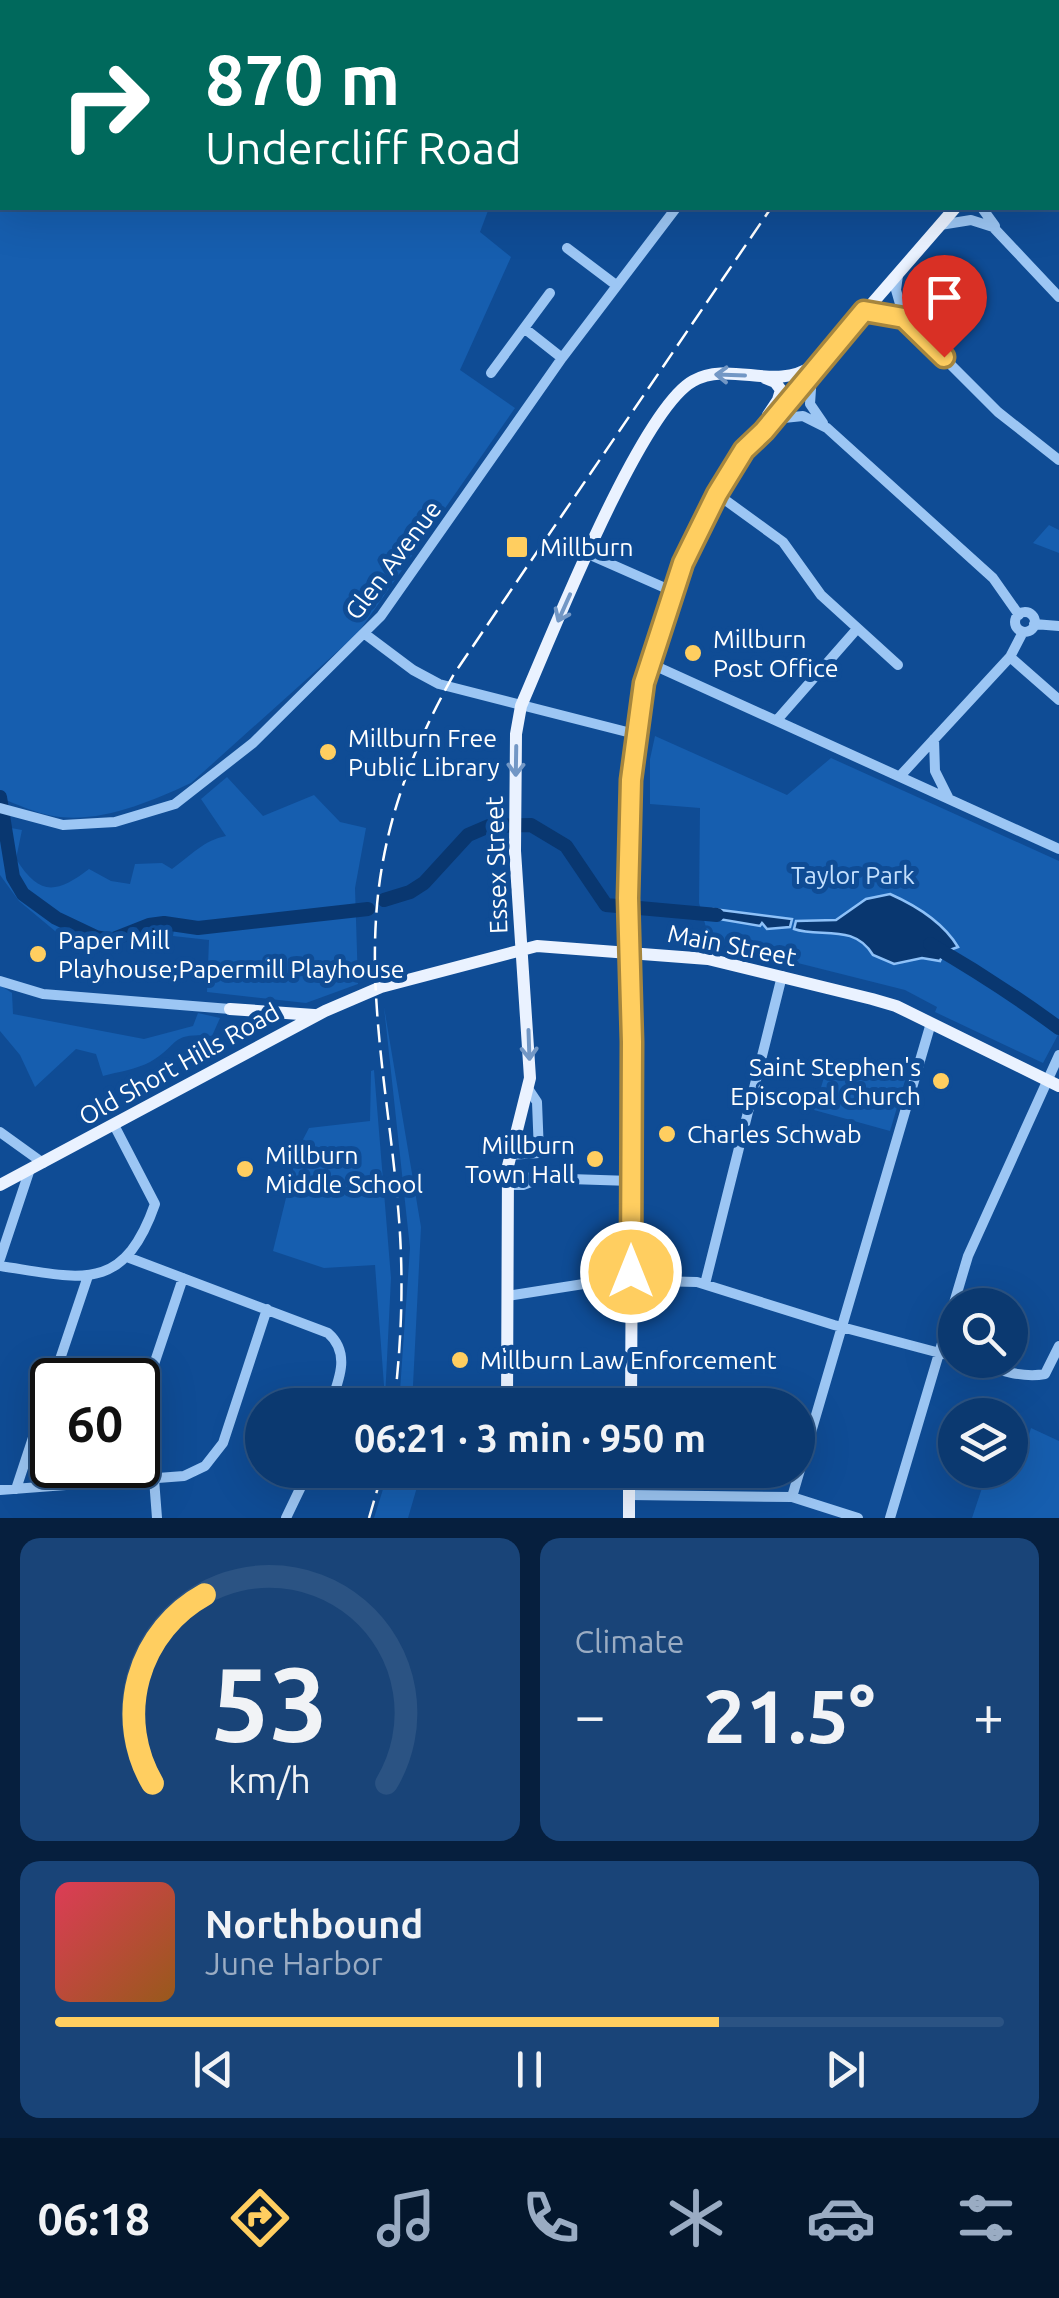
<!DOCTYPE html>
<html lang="en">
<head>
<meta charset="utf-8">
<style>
	:root { --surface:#0b3970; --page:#194478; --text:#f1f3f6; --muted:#9aacc3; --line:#2b5383; --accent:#ffce60 }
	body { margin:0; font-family:Ubuntu,sans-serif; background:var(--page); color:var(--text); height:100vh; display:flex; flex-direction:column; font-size:38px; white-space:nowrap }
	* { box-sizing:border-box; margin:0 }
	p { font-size:32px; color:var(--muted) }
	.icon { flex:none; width:55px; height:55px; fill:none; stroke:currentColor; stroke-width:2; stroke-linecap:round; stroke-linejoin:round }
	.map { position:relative; height:1518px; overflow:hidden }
	.details { display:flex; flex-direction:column; gap:20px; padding:20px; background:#061f3e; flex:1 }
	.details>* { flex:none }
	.guide { position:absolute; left:0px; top:0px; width:1060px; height:210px; box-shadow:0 10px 40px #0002,0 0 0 2px var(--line); background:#00695c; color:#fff; overflow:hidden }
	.buttons { position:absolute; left:938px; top:1288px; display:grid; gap:20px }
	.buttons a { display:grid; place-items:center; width:90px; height:90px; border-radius:50%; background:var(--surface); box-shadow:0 10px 40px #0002,0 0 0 2px var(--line); font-size:50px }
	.speed { position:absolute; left:30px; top:1358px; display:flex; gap:20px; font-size:50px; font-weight:700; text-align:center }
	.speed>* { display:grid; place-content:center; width:130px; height:130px; border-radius:50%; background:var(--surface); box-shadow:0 10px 40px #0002,0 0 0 2px var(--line); line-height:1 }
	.speed .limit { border:5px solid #111; border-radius:15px; background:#fff; color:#111 }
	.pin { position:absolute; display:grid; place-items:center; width:85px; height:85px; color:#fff; margin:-102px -42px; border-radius:50% 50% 50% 0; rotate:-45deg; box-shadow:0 0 10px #0007 }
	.pin .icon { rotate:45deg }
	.me { position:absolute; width:110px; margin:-55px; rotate:0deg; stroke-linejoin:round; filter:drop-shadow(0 0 8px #0008) }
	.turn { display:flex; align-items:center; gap:35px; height:210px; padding:0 40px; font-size:45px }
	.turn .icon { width:130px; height:130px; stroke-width:2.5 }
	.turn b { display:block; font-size:70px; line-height:85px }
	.big { font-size:75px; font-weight:700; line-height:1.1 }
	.details .widget { flex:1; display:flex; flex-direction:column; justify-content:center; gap:15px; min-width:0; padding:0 35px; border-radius:20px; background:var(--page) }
	.details .dial { align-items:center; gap:0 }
	.dial svg { height:260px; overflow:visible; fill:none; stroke:var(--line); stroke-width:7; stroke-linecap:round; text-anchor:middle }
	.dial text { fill:var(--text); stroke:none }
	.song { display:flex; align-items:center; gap:30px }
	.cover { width:120px; height:120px; border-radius:15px; background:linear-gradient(135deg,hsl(350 70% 55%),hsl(30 70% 35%)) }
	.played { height:10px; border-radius:5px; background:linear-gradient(90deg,var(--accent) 70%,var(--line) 70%) }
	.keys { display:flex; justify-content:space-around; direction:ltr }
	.heat { display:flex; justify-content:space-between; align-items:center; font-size:55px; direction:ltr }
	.details .tiles { flex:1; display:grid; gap:20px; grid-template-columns:1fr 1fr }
	.widget:last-child { grid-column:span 2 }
	.trip { position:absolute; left:245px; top:1388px; width:570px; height:100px; border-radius:50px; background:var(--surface); box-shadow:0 10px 40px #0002,0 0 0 2px var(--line); font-weight:700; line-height:100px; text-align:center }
	.tab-bar { display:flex; height:160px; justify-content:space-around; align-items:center; background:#04172d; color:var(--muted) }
	.tab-bar .icon { width:70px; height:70px }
	.tab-bar .current { color:var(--accent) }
	.tab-bar b { font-size:45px; color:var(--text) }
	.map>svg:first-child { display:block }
	.green { fill:#165eaf }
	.water { fill:#093770; stroke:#8ec1f8; stroke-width:2.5 }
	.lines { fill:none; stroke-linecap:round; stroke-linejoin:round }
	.river { stroke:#093770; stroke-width:14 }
	.minor { stroke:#9cc6f4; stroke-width:10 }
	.major { stroke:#eaf2ff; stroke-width:12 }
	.rail { stroke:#fff; stroke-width:2.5; stroke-dasharray:18 8; stroke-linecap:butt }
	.oneway { stroke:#7297c5 }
	.route-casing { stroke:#a6863e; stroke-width:25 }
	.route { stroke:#ffce60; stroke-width:18 }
	.poi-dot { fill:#ffce60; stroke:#0f4c95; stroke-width:4 }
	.labels { text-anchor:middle; stroke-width:10; stroke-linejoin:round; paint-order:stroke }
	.poi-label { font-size:25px; fill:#fff; stroke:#0f4c95; text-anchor:start }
	.street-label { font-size:25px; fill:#fff; stroke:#0f4c95 }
	.park-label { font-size:25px; fill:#c4e0fe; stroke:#0f4c95 }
</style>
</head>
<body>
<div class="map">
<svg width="1059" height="1518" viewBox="0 0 1059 1518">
	<rect width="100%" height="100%" fill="#0f4c95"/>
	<path class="green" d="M 0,0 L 400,2 L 2,2 L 2,208 L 489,208 L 480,232 L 511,257 L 460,370 L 515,408 L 358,633 L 191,783 C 150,802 99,824 53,816 C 35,813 17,804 0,798 Z
		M 1049,525 L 1059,530 L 1059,553 L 1033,543 Z
		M 655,736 L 787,795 L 831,758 L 1059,861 L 1059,1033 L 1043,1063 L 935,1012 L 937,1007 L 905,990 L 710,941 L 699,903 L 700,808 L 650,804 L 650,759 Z
		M 227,777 L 263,816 L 314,795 L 340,822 L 366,828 L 355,888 L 358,984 L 306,1003 L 207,992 L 209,940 L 173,936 L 174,930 L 145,933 L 119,944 L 103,946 L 67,941 L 19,901 L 0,875 L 0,826 L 22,830 L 16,859 C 39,895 55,895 89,869 L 111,881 L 130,884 L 135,864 L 162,863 L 172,869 C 190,856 204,840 226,836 L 201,799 Z
		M 0,985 L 12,993 L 13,1014 L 144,1039 L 193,1026 L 198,1013 L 220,1018 L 212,1036 C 169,1032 180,1045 150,1062 C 137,1069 118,1072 103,1076 L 96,1054 L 76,1049 L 35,1087 L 20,1055 L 0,1031 Z
		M 384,1007 L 421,1227 L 412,1405 L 399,1405 L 410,1248 Z
		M 842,1062 L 907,1074 L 890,1131 L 814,1110 L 826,1071 L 839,1074 Z
		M 374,1070 L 391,1278 L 385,1399 L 375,1265 L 324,1268 L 273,1251 L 298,1149 L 309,1128 L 370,1121 L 371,1071 Z
		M 1031,1428 L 1059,1441 L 1059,1518 L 972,1518 L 988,1470 L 1010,1470 L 1010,1433 L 1028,1438 Z
		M 389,1470 L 422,1470 L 408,1518 L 374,1518 Z"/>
	<path class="water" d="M 890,894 C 917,906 943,922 958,947 L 944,952 L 940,961 L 922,958 L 894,964 L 873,955 C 854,923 820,938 794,929 L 796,921 L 836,920 L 866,899 Z
		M 713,909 L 792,919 L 790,927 L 767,929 L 762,923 L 760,926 L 701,916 L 701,913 Z"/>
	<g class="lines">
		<path class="river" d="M 0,797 L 13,877 L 23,894 L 56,918 L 96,937 L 111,940 L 149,925 L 164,923 L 198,928 L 368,909
			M 384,900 L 410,892 L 424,883 L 468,835 L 489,826 L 531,825 L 566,846 L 606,905 L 717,915
			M 930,944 C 975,970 1018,998 1059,1028"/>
		<path class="minor" d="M 253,0 L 254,2
			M 621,0 L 623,2
			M 763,0 L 763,2
			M 121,2 L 121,0
			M 723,2 L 727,0
			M 1058,124 L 1059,125
			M 982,208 L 995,226
			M 940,225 L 971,220 L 993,227 L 1059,297
			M 567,248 L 616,285
			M 898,275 L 896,290 L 904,318
			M 865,311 L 904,318 L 998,412 L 1059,460
			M 524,328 L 562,358
			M 491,373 L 550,293
			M 812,374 L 810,404 L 823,423
			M 774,419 L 803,416 L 827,428 L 993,578 L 1019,615
			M 717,494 L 783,542 L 821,595 L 898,665
			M 588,554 L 672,591
			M1015 622a10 10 0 1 1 20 0a10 10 0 1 1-20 0Z
			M 1034,624 L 1059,626
			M 365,634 L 413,670 L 439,684 L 635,734
			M 1010,657 L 1059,700
			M 649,663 L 1059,849
			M 777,720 L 856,630
			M 934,739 L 935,771 L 948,797
			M 901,775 L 1010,657 L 1023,632
			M 0,808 L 63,825 L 115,822 L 175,804 L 253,743 L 381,616 L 562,358 L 676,208
			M 0,981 L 43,994 L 230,1009
			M 0,1132 L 43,1163
			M 509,1155 L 539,1153 L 537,1102 L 529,1090
			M 507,1177 L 631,1181
			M 507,1185 L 523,1185 L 539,1179
			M 127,1257 L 328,1333 C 351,1353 339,1380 330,1405
			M 0,1259 L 30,1169
			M 0,1266 C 80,1278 123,1295 155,1204 L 114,1125
			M 705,1284 L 782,976
			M 507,1296 L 609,1280 L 697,1282 L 834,1325 L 955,1357
			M 966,1360 C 991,1367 1019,1379 1045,1374 L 1059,1346
			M 53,1380 L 88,1276
			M 138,1412 L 183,1278
			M 154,1479 L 157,1518
			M 16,1489 L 52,1380
			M 0,1490 L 184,1476 L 205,1466 L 223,1443 L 267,1309
			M 629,1495 L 792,1497 L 858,1518
			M 792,1497 L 931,1023
			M 286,1518 L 309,1470
			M 890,1518 L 968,1256 L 1059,1055"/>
		<path class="major" d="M 961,0 L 963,2
			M 1058,90 L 1059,88
			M 765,378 L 775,382 L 781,390 L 778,400 L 768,415
			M 230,1009 L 314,1015
			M 0,1185 L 325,1011 L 381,987 L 537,946 L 708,959 L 872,999 L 896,1006 L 1059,1086
			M 507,1405 L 508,1166 L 530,1078 L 515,851 L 516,734 L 521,706 C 549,642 640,410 693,381 C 730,360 776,392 812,366
			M 631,1405 L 633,1042 L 627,941 L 635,734 L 647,671 L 683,563 L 717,494 L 744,451 L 955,208
			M 629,1470 L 629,1518"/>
		<path class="rail" d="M 896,2 L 898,0
			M 394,1405 C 402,1339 404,1274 398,1207 C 390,1112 370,1014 376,919 C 381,831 411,750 454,674 L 771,208
			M 369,1518 L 383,1470"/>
	</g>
	<defs><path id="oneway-shaft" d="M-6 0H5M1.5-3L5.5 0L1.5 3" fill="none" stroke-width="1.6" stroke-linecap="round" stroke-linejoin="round" transform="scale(2.5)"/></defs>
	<g class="oneway">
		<use href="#oneway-shaft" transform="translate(730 375) rotate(-178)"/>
		<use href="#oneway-shaft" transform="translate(564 608) rotate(114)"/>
		<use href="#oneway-shaft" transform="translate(516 761) rotate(91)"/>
		<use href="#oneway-shaft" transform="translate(529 1045) rotate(88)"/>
	</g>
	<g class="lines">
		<g class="route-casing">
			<path id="route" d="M 631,1272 L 632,1042 L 628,898 L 631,780 L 644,683 L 683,563 L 717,494 L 744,450 L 764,431 L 864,311 L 904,318 L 944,357"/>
		</g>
		<use href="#route" class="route"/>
	</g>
	<g class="poi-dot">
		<rect x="505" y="535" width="24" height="24" rx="5"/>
		<circle cx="693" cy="653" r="10"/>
		<circle cx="328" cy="752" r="10"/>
		<circle cx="38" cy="954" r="10"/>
		<circle cx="941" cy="1081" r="10"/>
		<circle cx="667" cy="1134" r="10"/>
		<circle cx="595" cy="1159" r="10"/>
		<circle cx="245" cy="1169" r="10"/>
		<circle cx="460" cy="1360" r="10"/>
	</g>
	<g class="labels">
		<g class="poi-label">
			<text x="540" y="556">Millburn</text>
			<text x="713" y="648">Millburn<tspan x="713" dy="29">Post Office</tspan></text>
			<text x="348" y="747">Millburn Free<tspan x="348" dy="29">Public Library</tspan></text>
			<text x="58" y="949">Paper Mill<tspan x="58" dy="29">Playhouse;Papermill Playhouse</tspan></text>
			<text x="921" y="1076" text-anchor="end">Saint Stephen's<tspan x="921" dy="29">Episcopal Church</tspan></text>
			<text x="687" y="1143">Charles Schwab</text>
			<text x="575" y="1154" text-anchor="end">Millburn<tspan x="575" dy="29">Town Hall</tspan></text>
			<text x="265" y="1164">Millburn<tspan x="265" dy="29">Middle School</tspan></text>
			<text x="480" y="1369">Millburn Law Enforcement</text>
		</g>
		<g class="street-label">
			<text transform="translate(393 560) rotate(-53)" y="9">Glen Avenue</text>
			<text transform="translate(496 865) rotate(-92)" y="9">Essex Street</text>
			<text transform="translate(732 945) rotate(11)" y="9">Main Street</text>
			<text transform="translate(179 1064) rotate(-29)" y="9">Old Short Hills Road</text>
		</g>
		<g class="park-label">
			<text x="853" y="884">Taylor Park</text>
		</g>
	</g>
</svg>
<div class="buttons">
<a><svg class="icon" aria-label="search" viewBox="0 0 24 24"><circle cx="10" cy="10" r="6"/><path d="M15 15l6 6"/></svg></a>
<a><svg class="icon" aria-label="layers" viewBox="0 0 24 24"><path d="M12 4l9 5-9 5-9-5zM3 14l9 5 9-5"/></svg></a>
</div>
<div class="speed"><div class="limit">60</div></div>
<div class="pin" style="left:944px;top:357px;background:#d93025"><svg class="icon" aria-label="arrive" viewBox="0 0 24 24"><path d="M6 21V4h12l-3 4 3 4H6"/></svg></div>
<svg class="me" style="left:631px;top:1272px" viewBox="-20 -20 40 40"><circle r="17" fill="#ffce60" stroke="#fff" stroke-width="3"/><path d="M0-11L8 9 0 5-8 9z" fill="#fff"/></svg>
<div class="trip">06:21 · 3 min · 950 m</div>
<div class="guide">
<div class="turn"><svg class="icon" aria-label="right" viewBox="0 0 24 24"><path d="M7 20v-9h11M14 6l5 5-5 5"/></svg><div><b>870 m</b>Undercliff Road</div></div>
</div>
</div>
<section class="details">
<div class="tiles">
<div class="widget dial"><svg viewBox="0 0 100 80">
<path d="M14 69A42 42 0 1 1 86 69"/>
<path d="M14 69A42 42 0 0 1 30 11" stroke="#ffce60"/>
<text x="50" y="56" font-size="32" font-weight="700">53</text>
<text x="50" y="72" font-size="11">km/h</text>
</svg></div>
<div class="widget"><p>Climate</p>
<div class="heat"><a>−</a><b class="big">21.5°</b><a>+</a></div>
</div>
<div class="widget">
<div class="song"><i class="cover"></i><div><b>Northbound</b><p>June Harbor</p></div></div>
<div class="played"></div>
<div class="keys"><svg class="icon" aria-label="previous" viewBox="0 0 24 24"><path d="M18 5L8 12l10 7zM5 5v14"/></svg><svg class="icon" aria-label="pause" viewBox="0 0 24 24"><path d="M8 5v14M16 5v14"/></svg><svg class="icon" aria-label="next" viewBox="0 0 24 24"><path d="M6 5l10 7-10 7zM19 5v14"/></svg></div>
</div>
</div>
</section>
<nav class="tab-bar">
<b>06:18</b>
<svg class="icon current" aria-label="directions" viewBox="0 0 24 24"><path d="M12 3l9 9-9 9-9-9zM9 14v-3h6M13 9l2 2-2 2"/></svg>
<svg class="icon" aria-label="music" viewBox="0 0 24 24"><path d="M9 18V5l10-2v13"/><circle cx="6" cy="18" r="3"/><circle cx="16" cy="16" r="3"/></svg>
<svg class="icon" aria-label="phone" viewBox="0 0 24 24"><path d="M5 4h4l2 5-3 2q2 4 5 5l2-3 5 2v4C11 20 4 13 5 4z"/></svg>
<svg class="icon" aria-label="climate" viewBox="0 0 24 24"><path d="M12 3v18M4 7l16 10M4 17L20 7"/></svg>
<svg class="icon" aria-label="car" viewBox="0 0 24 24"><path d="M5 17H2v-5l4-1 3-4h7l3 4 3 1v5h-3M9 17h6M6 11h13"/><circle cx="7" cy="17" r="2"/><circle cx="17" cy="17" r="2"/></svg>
<svg class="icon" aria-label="filters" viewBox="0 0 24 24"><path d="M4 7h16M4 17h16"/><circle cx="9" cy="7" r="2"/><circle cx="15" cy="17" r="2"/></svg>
</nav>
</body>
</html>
